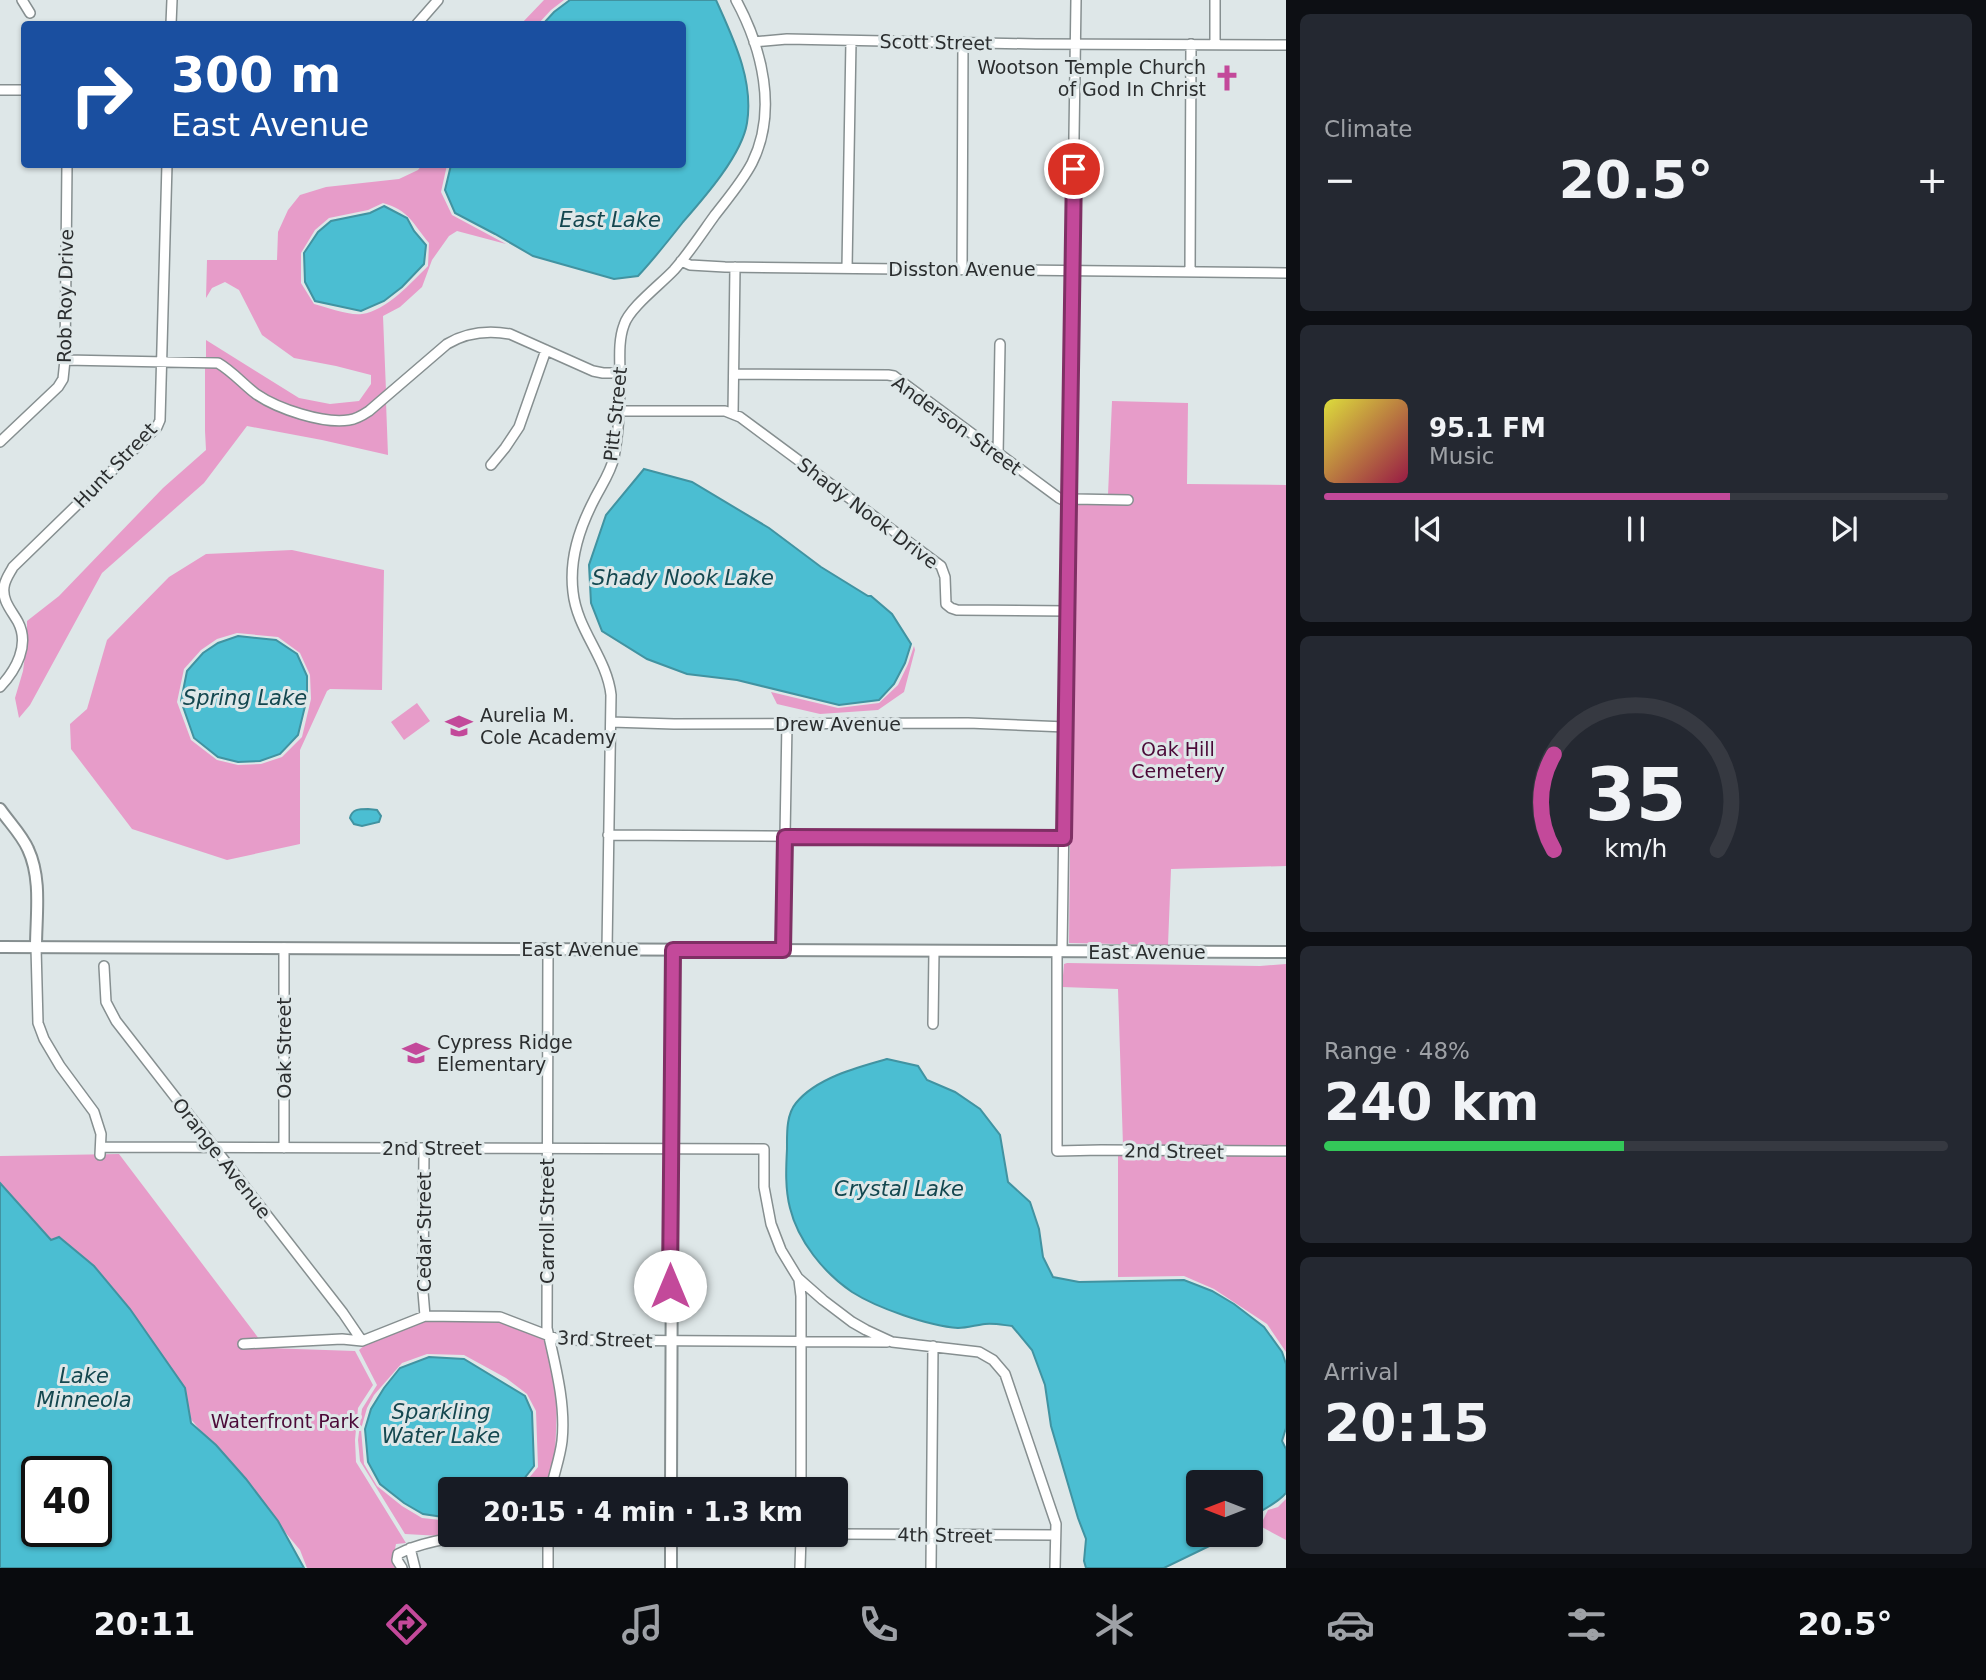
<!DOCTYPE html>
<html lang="en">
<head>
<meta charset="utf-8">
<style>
	:root { --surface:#171b24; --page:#242831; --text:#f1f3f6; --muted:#9ea1a6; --line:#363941; --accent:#c3499a }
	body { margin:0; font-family:"DejaVu Sans",sans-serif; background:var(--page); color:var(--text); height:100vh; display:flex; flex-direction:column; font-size:26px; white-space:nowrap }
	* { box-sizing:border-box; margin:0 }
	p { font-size:23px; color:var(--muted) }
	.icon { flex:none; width:38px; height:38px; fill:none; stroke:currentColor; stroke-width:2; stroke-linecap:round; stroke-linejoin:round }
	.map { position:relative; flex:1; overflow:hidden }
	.details { display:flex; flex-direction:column; gap:14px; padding:14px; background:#0d0f14; width:700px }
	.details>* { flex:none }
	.guide { position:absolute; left:21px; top:21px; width:665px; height:147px; border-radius:7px; box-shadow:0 2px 5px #0004; background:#1a4fa0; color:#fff; overflow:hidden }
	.needle { width:46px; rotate:270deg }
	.controls { position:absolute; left:1186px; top:1470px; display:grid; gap:14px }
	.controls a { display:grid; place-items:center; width:77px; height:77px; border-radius:7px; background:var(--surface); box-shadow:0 2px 5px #0004; font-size:35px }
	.speed { position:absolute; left:21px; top:1456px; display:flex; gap:14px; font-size:35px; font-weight:700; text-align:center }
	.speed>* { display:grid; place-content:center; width:91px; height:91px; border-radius:50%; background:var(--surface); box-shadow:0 2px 5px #0004; line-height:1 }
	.speed .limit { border:4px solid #111; border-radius:10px; background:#fff; color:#111 }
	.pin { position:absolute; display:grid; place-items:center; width:60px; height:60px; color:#fff; margin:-30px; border:4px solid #fff; border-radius:50%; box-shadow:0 2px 7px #0007 }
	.me { position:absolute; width:77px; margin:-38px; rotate:0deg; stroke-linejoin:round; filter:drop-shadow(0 0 5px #0008) }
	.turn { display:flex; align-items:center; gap:24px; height:147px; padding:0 35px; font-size:32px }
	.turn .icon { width:91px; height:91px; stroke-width:2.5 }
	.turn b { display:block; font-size:49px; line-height:60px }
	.big { font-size:52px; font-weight:700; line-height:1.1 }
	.details .tile { flex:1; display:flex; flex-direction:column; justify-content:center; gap:10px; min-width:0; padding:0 24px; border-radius:10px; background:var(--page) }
	.details .dial { align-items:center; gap:0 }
	.dial svg { height:182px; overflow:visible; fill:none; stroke:var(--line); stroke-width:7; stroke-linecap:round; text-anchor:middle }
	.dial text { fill:var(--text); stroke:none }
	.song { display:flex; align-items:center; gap:21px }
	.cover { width:84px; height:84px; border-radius:10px; background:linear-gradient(135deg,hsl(60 70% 55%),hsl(340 70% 35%)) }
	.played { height:7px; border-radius:4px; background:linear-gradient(90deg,var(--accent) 65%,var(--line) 65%) }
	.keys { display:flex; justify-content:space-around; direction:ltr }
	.heat { display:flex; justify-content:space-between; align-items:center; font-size:38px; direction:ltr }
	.charge { height:10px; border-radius:5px; background:linear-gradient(90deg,#34c759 48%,var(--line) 0) }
	.trip { position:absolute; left:438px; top:1477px; width:410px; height:70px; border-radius:7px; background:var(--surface); box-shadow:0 2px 5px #0004; font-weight:700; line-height:70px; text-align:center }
	.dock { display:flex; height:112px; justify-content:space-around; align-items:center; background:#090b0e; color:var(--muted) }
	.dock .icon { width:49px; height:49px }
	.dock .current { color:var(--accent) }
	.dock b { font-size:32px; color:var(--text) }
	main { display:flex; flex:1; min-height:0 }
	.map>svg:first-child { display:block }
	.green { fill:#e79cc9; fill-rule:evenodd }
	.water { fill:#4bbed2; stroke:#4193a1; stroke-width:2; fill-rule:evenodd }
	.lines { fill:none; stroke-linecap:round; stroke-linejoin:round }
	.minor-casing { stroke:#868f90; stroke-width:12 }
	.tertiary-casing { stroke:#868f90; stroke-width:14 }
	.minor { stroke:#fff; stroke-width:9 }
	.tertiary { stroke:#fff; stroke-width:10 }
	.route-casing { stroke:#7f2f64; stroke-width:18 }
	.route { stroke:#c3499a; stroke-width:12 }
	.labels { text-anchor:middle; stroke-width:6; stroke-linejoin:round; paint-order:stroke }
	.street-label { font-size:19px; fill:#2b2e2f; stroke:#dee7e8 }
	.poi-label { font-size:19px; fill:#2b2e2f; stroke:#dee7e8; text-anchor:start }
	.park-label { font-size:19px; fill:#4c0a38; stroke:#dee7e8 }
	.water-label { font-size:21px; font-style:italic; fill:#14474f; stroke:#dee7e8 }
</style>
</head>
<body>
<main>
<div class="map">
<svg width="1286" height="1568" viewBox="0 0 1286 1568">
	<rect width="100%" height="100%" fill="#dee7e8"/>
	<path class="green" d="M 544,0 L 564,0 L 551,10 L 538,24 L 521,24 Z
		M 422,165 L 447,165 L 441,192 L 452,215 L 506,244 L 457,231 L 449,236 L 432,260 L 422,287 L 400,307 L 383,316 L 386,391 C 376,400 367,410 355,414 C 312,430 241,381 206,359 L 206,340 L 299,398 L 330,404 L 359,401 L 371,384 L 371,375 L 336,366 L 294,358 L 262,335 L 239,290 L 225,282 L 212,288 L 206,298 L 207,260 L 277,260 L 278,232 L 288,210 L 300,195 L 326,187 L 399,179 L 418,170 ZM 383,203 C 409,210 413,224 429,243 L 428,266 C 412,282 386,311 362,314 C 350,316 326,307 314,304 L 301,283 L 301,253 L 315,230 L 329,218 L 368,210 Z
		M 205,367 L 216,367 L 221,370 C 233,378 242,390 255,398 C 277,413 328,431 354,423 C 367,420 376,410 386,402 L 388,455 L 322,440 L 247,426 L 204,483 L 102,573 L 30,705 L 19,718 L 15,698 L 23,671 L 27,640 L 27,621 L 59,596 L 163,488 L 206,450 L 205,431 Z
		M 1112,401 L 1188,403 L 1187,484 L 1286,485 L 1286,866 L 1171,869 L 1168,945 L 1069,943 L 1074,495 L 1108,495 Z
		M 292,550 L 384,570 L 382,690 L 330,689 L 327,691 L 300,750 L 300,844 L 227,860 L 132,829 L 71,749 L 70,724 L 87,709 L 107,640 L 169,577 L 206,554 ZM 237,633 L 278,637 L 300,653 L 310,675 L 311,699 L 302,737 L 282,757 L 261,764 L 238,765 L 217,760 L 191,740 L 177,702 L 184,669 L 201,650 L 217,639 Z
		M 914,646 L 915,650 L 904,692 L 878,710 L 820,714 L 777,704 L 771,692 L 838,708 L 879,703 L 898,685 L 908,664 Z
		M 417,703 L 430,721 L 404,740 L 391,722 Z
		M 1067,963 L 1260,966 L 1286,964 L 1286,1145 L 1235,1148 L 1123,1146 L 1118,989 L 1062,987 L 1064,964 Z
		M 119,1154 L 266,1348 L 355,1351 L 373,1385 L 358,1408 L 355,1440 L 356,1462 L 406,1543 L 396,1544 L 393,1559 L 397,1568 L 307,1568 L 300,1550 L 0,1190 L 0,1156 Z
		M 1118,1154 L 1286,1155 L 1286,1352 L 1267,1324 L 1214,1289 L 1184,1276 L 1118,1277 Z
		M 426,1320 L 500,1321 L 545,1340 L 553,1376 L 557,1404 L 555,1457 L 546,1489 L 520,1489 L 538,1467 L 536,1411 L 527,1394 L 506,1378 L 464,1355 L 427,1354 L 402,1363 L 374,1395 L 367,1408 L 361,1429 L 364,1464 L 377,1486 L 402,1506 L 422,1518 L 450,1521 L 450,1534 L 441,1536 L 405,1534 L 360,1461 L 358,1440 L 362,1409 L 377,1385 L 359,1350 L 366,1344 Z
		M 1286,1499 L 1286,1540 L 1260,1526 L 1268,1510 L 1278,1507 Z"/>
	<path class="water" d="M 570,0 L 716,0 C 733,38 754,80 747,123 C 742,155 704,198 683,222 C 668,241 654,259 638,276 L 614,279 L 533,256 L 495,234 L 455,213 L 445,190 L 451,165 L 682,164 L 682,24 L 543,24 L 554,12 Z
		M 384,206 L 407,218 L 414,231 L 426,245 L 424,264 L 402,287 L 384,301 L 361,311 L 315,301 L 305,282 L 304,253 L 318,232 L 331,221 L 370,213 Z
		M 644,469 L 692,482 L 769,528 L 821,567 L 868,596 L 871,596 L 892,614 L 911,644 L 905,663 L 894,684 L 879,700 L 839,705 L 737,680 L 687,674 L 647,659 L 602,631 L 591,603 L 589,565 L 606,515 Z
		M 238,636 L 276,640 L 297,654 L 307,676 L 307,698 L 298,735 L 280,754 L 260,761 L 238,762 L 218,757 L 194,738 L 181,701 L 187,671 L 203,653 L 218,643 Z
		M 368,809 L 377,810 L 381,816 L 379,822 L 362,826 L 354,824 L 350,818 C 352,809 359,809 368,809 Z
		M 887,1059 L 918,1066 L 927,1080 L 955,1092 L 980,1109 L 1000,1135 L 1008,1182 L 1030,1202 L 1039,1229 L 1043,1257 L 1053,1277 L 1079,1282 L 1184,1280 L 1212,1291 L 1234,1304 L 1264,1327 L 1282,1352 L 1286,1364 L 1286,1428 L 1282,1441 L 1286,1449 L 1286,1493 C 1276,1505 1263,1508 1251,1518 L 1251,1482 L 1199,1482 L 1199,1535 L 1232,1535 L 1164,1568 L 1086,1568 L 1084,1561 L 1086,1539 L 1078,1518 L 1051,1426 L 1045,1385 L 1032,1350 L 1012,1326 C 1003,1325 994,1323 985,1324 C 976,1325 967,1328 958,1328 C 929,1326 877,1308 852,1292 C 824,1273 798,1241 790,1208 C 785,1189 786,1168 787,1149 C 787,1134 786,1115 796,1103 C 816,1078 858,1067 887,1059 Z
		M 0,1183 L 51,1240 L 59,1237 L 94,1266 L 130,1309 L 185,1388 L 191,1423 L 216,1445 L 246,1479 L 278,1521 L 304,1568 L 0,1568 ZM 37,1472 L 96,1472 L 96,1531 L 37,1531 Z
		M 429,1357 L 464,1359 L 525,1396 L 532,1412 L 534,1466 L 516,1489 L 450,1489 L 450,1518 L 423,1514 L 404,1503 L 380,1484 L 368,1462 L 365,1429 L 371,1409 L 384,1388 L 400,1368 Z"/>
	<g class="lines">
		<g class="minor-casing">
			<path id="minor" d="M 22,0 L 30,13
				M 1215,0 L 1215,44
				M 171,24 L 172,0
				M 417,24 L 438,0
				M 754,42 L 787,39 L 1036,44 L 1286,45
				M 0,90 L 24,90
				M 681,261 L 690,265 L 725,267 L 1286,273
				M 847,268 L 851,41
				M 962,269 L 963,42
				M 1190,272 L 1191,44
				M 65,360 L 218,363 C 232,371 243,384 256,394 C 278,409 323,424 349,420 C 357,419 363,415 369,411 L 447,344 C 467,332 487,330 510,334 L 593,371 L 603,373 L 620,373
				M 734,374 L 888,375 L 894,376 L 1059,498 L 1069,503 L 1074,499 L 1128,500
				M 618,411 L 725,411 L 740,417 L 941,566 L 945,577 L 946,604 L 951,608 L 957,610 L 1068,611
				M 733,414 L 735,267
				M 0,442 L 58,387 L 63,379 L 65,360 L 67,164
				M 998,455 L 1000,344
				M 491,465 L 505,448 L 519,427 L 546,350
				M 0,687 C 16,670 30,645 18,622 C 12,611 2,601 4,587 C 5,579 10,573 13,567 L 157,427 L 160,420 L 167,164
				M 611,722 L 674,724 L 968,723 L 1066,727
				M 608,835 L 1064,838
				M 36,947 L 38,1023 L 44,1039 L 60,1066 L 94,1112 L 101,1134 L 100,1155
				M 284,948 L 284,1148
				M 548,949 L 547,1328 C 555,1364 566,1404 562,1441 C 560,1458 554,1473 551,1489
				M 607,949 L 611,695 C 607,658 577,630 573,592 C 569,559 579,529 594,500 C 601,486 611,472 614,457 C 619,432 620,403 620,377 C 620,360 618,341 624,325 C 629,308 661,284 674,270 C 689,253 702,233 715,215 C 728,198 742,182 752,163 C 778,111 762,48 736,0
				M 783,950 L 787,723
				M 1057,951 L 1057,1151 L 1101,1150 L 1286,1151
				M 1062,951 L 1076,0
				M 104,966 L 106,1002 L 116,1021 L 343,1313 L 362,1341
				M 933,1024 L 934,951
				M 101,1147 L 764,1149 L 764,1187 L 771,1224 L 781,1250 L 798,1278 L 823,1300 L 852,1322 L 866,1330 L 892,1342 L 979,1352 L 993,1360 L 1005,1374 L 1056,1524 L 1055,1568
				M 424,1148 L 423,1292 L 425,1316
				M 799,1280 L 801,1296 L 801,1489
				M 243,1344 L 342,1339 L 362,1341 L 425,1316 L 500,1317 L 560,1340 L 887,1342
				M 835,1534 L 1055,1535
				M 410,1548 L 415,1568
				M 402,1568 L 397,1560 L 398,1554 C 423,1541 453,1537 481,1535
				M 548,1568 L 548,1535
				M 800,1568 L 801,1535
				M 931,1568 L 933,1346"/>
		</g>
		<g class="tertiary-casing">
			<path id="tertiary" d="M 0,809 C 9,822 22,835 28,849 C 42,879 36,915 36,947
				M 0,947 L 1286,952
				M 671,1489 L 673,950
				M 671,1568 L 671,1535"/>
		</g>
		<use href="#minor" class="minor"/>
		<use href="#tertiary" class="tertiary"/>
	</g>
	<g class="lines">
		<g class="route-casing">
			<path id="route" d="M 670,1286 L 673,950 L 783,950 L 785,837 L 1064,838 L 1074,169"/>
		</g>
		<use href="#route" class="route"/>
	</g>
	<defs>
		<g id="church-bare" transform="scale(2.1)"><path d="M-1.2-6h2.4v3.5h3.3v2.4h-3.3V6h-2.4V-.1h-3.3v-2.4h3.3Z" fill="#c3499a" stroke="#dee7e8" stroke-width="2.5" paint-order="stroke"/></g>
		<g id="school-bare" transform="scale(2.1)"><path d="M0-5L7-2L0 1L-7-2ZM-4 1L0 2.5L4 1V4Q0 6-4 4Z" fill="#c3499a" stroke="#dee7e8" stroke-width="2.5" paint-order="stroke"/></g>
	</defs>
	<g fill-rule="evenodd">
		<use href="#church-bare" x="1227" y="78"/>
		<use href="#school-bare" x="459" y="726"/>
		<use href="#school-bare" x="416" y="1053"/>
	</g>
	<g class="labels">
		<g class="street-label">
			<text transform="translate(936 42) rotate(1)" y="7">Scott Street</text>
			<text x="962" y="276">Disston Avenue</text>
			<text transform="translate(65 296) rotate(-89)" y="7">Rob Roy Drive</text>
			<text transform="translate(615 414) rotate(-84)" y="7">Pitt Street</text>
			<text transform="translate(957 425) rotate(36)" y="7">Anderson Street</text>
			<text transform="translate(115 465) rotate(-46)" y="7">Hunt Street</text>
			<text transform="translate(868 513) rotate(37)" y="7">Shady Nook Drive</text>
			<text x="838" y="731">Drew Avenue</text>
			<text x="580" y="956">East Avenue</text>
			<text x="1147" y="959">East Avenue</text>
			<text transform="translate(284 1048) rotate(-90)" y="7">Oak Street</text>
			<text x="432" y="1155">2nd Street</text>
			<text transform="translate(1174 1151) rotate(1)" y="7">2nd Street</text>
			<text transform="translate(222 1158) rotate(52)" y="7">Orange Avenue</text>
			<text transform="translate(547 1221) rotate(-90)" y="7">Carroll Street</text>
			<text transform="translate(424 1232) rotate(-90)" y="7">Cedar Street</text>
			<text transform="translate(605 1339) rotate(2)" y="7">3rd Street</text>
			<text transform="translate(945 1535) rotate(1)" y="7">4th Street</text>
		</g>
		<g class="poi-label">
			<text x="1206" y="74" text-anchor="end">Wootson Temple Church<tspan x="1206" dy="22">of God In Christ</tspan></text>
			<text x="480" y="722">Aurelia M.<tspan x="480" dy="22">Cole Academy</tspan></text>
			<text x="437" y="1049">Cypress Ridge<tspan x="437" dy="22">Elementary</tspan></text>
		</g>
		<g class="park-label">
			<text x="1178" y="756">Oak Hill<tspan x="1178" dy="22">Cemetery</tspan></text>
			<text x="285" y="1428">Waterfront Park</text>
		</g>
		<g class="water-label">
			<text x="610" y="227">East Lake</text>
			<text x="683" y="585">Shady Nook Lake</text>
			<text x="245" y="705">Spring Lake</text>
			<text x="899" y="1196">Crystal Lake</text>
			<text x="84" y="1383">Lake<tspan x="84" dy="24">Minneola</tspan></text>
			<text x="441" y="1419">Sparkling<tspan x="441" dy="24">Water Lake</tspan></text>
		</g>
	</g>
</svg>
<div class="controls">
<a><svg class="needle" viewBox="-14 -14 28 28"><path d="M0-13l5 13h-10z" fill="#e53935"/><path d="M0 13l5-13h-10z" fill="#9ea1a6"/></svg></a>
</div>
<div class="speed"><div class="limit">40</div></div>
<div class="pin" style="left:1074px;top:169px;background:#d93025"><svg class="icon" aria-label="arrive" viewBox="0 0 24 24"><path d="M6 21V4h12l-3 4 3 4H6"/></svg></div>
<svg class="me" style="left:670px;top:1286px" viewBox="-20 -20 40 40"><circle r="19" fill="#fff"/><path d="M0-13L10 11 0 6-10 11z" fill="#c3499a"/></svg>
<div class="trip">20:15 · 4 min · 1.3 km</div>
<div class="guide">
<div class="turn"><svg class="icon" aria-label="right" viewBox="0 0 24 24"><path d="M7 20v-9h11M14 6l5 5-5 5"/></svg><div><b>300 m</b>East Avenue</div></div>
</div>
</div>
<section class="details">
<div class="tile"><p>Climate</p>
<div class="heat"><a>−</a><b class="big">20.5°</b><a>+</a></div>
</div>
<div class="tile">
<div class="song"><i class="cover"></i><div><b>95.1 FM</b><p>Music</p></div></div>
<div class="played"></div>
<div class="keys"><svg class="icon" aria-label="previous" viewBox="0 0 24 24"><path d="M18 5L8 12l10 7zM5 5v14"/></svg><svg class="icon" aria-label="pause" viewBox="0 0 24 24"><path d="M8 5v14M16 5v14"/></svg><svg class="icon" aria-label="next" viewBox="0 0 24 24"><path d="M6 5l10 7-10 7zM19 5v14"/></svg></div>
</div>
<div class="tile dial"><svg viewBox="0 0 100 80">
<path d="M14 69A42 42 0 1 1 86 69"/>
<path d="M14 69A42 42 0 0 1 14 27" stroke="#c3499a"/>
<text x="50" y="56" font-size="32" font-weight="700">35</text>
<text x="50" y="72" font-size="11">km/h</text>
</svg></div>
<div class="tile"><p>Range · 48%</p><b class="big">240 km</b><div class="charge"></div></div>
<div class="tile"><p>Arrival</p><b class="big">20:15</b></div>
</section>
</main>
<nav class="dock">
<b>20:11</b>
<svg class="icon current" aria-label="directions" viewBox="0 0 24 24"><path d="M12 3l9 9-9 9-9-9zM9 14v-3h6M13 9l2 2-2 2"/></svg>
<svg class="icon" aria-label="music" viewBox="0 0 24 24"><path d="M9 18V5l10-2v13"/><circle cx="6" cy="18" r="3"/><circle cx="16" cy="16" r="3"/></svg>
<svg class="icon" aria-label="phone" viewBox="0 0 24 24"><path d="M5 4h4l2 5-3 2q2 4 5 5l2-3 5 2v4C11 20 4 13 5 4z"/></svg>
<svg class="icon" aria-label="climate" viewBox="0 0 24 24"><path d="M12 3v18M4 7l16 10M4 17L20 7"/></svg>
<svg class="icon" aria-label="car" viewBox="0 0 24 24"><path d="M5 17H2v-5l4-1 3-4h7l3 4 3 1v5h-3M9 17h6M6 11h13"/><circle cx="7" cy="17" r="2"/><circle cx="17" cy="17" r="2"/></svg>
<svg class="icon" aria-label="filters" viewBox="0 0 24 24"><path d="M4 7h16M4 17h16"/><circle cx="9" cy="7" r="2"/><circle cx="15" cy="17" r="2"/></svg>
<b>20.5°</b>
</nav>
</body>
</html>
